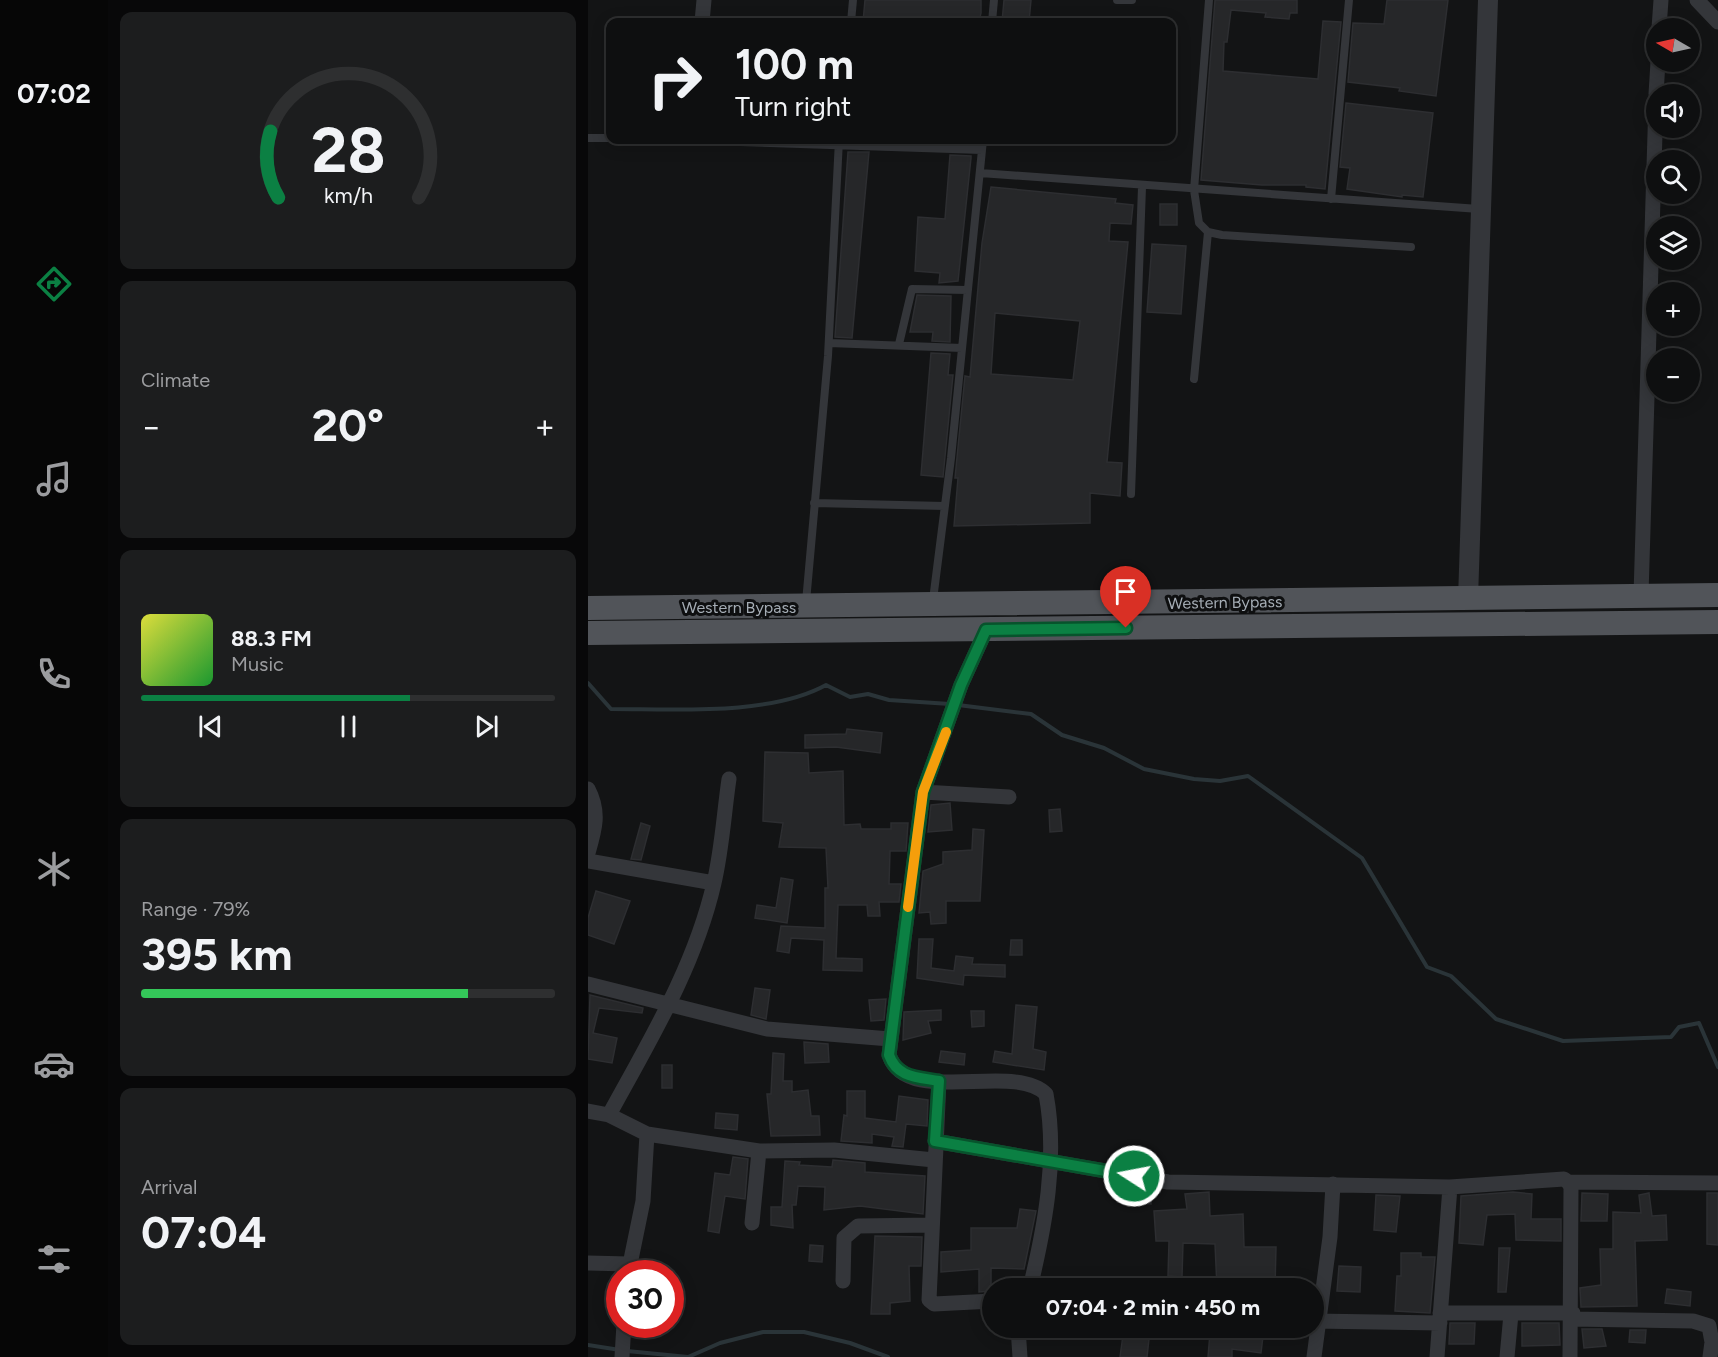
<!DOCTYPE html>
<html lang="en">
<head>
<meta charset="utf-8">
<style>
	:root { --surface:#0e0f10; --page:#1c1d1e; --text:#f1f3f6; --muted:#9b9c9f; --line:#2e2f30; --accent:#0b8043 }
	body { margin:0; font-family:Figtree,sans-serif; background:var(--page); color:var(--text); height:100vh; display:flex; flex-direction:column; font-size:22px; white-space:nowrap }
	* { box-sizing:border-box; margin:0 }
	p { font-size:20px; color:var(--muted) }
	.icon { flex:none; width:33px; height:33px; fill:none; stroke:currentColor; stroke-width:2; stroke-linecap:round; stroke-linejoin:round }
	.map { position:relative; flex:1; overflow:hidden }
	.side { display:flex; flex-direction:column; gap:12px; padding:12px; background:#080809; width:480px }
	.side>* { flex:none }
	.banner { position:absolute; left:18px; top:18px; width:570px; height:126px; border-radius:12px; box-shadow:0 3px 15px #0003,0 0 0 2px var(--line); background:#0e0f10; color:var(--text); overflow:hidden }
	.needle { width:39px; rotate:279deg }
	.tools { position:absolute; left:1058px; top:18px; display:grid; gap:12px }
	.tools a { display:grid; place-items:center; width:54px; height:54px; border-radius:50%; background:var(--surface); box-shadow:0 3px 15px #0003,0 0 0 2px var(--line); font-size:30px }
	.speed { position:absolute; left:18px; top:1260px; display:flex; gap:12px; font-size:30px; font-weight:700; text-align:center }
	.speed>* { display:grid; place-content:center; width:78px; height:78px; border-radius:50%; background:var(--surface); box-shadow:0 3px 15px #0003,0 0 0 2px var(--line); line-height:1 }
	.speed .limit { border:9px solid #d22; background:#fff; color:#111 }
	.pin { position:absolute; display:grid; place-items:center; width:51px; height:51px; color:#fff; margin:-62px -26px; border-radius:50% 50% 50% 0; rotate:-45deg; box-shadow:0 0 6px #0007 }
	.pin .icon { rotate:45deg }
	.me { position:absolute; width:66px; margin:-33px; rotate:281deg; stroke-linejoin:round; filter:drop-shadow(0 0 4px #0008) }
	.turn { display:flex; align-items:center; gap:21px; height:126px; padding:0 30px; font-size:27px }
	.turn .icon { width:78px; height:78px; stroke-width:2.5 }
	.turn b { display:block; font-size:42px; line-height:51px }
	.big { font-size:45px; font-weight:700; line-height:1.1 }
	.side .tile { flex:1; display:flex; flex-direction:column; justify-content:center; gap:9px; min-width:0; padding:0 21px; border-radius:12px; background:var(--page) }
	.side .dial { align-items:center; gap:0 }
	.dial svg { height:156px; overflow:visible; fill:none; stroke:var(--line); stroke-width:7; stroke-linecap:round; text-anchor:middle }
	.dial text { fill:var(--text); stroke:none }
	.song { display:flex; align-items:center; gap:18px }
	.cover { width:72px; height:72px; border-radius:9px; background:linear-gradient(135deg,hsl(60 70% 55%),hsl(130 70% 35%)) }
	.played { height:6px; border-radius:3px; background:linear-gradient(90deg,var(--accent) 65%,var(--line) 65%) }
	.keys { display:flex; justify-content:space-around; direction:ltr }
	.heat { display:flex; justify-content:space-between; align-items:center; font-size:33px; direction:ltr }
	.charge { height:9px; border-radius:4px; background:linear-gradient(90deg,#34c759 79%,var(--line) 0) }
	.trip { position:absolute; left:394px; top:1278px; width:342px; height:60px; border-radius:30px; background:var(--surface); box-shadow:0 3px 15px #0003,0 0 0 2px var(--line); font-weight:700; line-height:60px; text-align:center }
	main { display:flex; flex:1; min-height:0 }
	.dock { display:flex; flex-direction:column; width:108px; justify-content:space-around; align-items:center; background:#060606; color:var(--muted) }
	.dock .icon { width:42px; height:42px }
	.dock .selected { color:var(--accent) }
	.dock b { font-size:27px; color:var(--text) }
	.map>svg:first-child { display:block }
	.lines { fill:none; stroke-linecap:round; stroke-linejoin:round }
	.stream { stroke:#2a3438; stroke-width:4 }
	.building { fill:#262729; stroke:#2d2e31; stroke-width:1.5; fill-rule:evenodd }
	.service { stroke:#34363a; stroke-width:8 }
	.minor { stroke:#34363a; stroke-width:15 }
	.tertiary { stroke:#34363a; stroke-width:20 }
	.primary { stroke:#515459; stroke-width:24 }
	.route-casing { stroke:#07532c; stroke-width:15 }
	.route { stroke:#0b8043; stroke-width:10 }
	.slow { stroke:#f59e0b; stroke-width:10 }
	.labels { text-anchor:middle; stroke-width:6; stroke-linejoin:round; paint-order:stroke }
	.street-label { font-size:16px; fill:#a5adb5; stroke:#0e0f10 }
</style>
</head>
<body>
<main>
<nav class="dock">
<b>07:02</b>
<svg class="icon selected" aria-label="directions" viewBox="0 0 24 24"><path d="M12 3l9 9-9 9-9-9zM9 14v-3h6M13 9l2 2-2 2"/></svg>
<svg class="icon" aria-label="music" viewBox="0 0 24 24"><path d="M9 18V5l10-2v13"/><circle cx="6" cy="18" r="3"/><circle cx="16" cy="16" r="3"/></svg>
<svg class="icon" aria-label="phone" viewBox="0 0 24 24"><path d="M5 4h4l2 5-3 2q2 4 5 5l2-3 5 2v4C11 20 4 13 5 4z"/></svg>
<svg class="icon" aria-label="climate" viewBox="0 0 24 24"><path d="M12 3v18M4 7l16 10M4 17L20 7"/></svg>
<svg class="icon" aria-label="car" viewBox="0 0 24 24"><path d="M5 17H2v-5l4-1 3-4h7l3 4 3 1v5h-3M9 17h6M6 11h13"/><circle cx="7" cy="17" r="2"/><circle cx="17" cy="17" r="2"/></svg>
<svg class="icon" aria-label="filters" viewBox="0 0 24 24"><path d="M4 7h16M4 17h16"/><circle cx="9" cy="7" r="2"/><circle cx="15" cy="17" r="2"/></svg>
</nav>
<section class="side">
<div class="tile dial"><svg viewBox="0 0 100 80">
<path d="M14 69A42 42 0 1 1 86 69"/>
<path d="M14 69A42 42 0 0 1 10 35" stroke="#0b8043"/>
<text x="50" y="56" font-size="32" font-weight="700">28</text>
<text x="50" y="72" font-size="11">km/h</text>
</svg></div>
<div class="tile"><p>Climate</p>
<div class="heat"><a>−</a><b class="big">20°</b><a>+</a></div>
</div>
<div class="tile">
<div class="song"><i class="cover"></i><div><b>88.3 FM</b><p>Music</p></div></div>
<div class="played"></div>
<div class="keys"><svg class="icon" aria-label="previous" viewBox="0 0 24 24"><path d="M18 5L8 12l10 7zM5 5v14"/></svg><svg class="icon" aria-label="pause" viewBox="0 0 24 24"><path d="M8 5v14M16 5v14"/></svg><svg class="icon" aria-label="next" viewBox="0 0 24 24"><path d="M6 5l10 7-10 7zM19 5v14"/></svg></div>
</div>
<div class="tile"><p>Range · 79%</p><b class="big">395 km</b><div class="charge"></div></div>
<div class="tile"><p>Arrival</p><b class="big">07:04</b></div>
</section>
<div class="map">
<svg width="1130" height="1357" viewBox="0 0 1130 1357">
	<rect width="100%" height="100%" fill="#131415"/>
	<g class="lines">
		<path class="stream" d="M 0,683 L 23,709 C 86,709 182,716 238,685 L 262,697 L 280,694 L 301,700 L 362,704
			M 370,705 L 443,714 L 474,735 L 516,748 L 556,769 L 606,779 L 632,781 L 660,776 L 774,858 L 839,967 L 863,976 L 908,1019 L 975,1041 L 1083,1037 L 1091,1027 L 1111,1023 L 1130,1067
			M 0,1345 L 32,1350
			M 39,1351 L 100,1357 L 132,1343 L 175,1332 L 216,1332 L 262,1343 L 300,1357"/>
	</g>
	<path class="building" d="M 277,0 L 393,0 L 393,13 L 391,22 L 275,22 Z
		M 416,0 L 443,0 L 441,22 L 414,22 Z
		M 627,0 L 709,0 L 709,13 L 702,13 L 701,19 L 677,17 L 678,13 L 643,10 L 639,42 L 636,42 L 635,71 L 730,79 L 735,21 L 753,22 L 737,189 L 718,187 L 718,185 L 674,185 L 613,180 Z
		M 799,0 L 860,0 L 848,96 L 811,91 L 812,88 L 760,82 L 765,23 L 796,24 Z
		M 758,103 L 845,113 L 835,197 L 814,195 L 814,197 L 759,189 L 762,168 L 752,167 Z
		M 260,152 L 281,152 L 264,338 L 247,337 Z
		M 362,155 L 383,156 L 383,158 L 370,281 L 351,283 L 352,273 L 327,271 L 330,217 L 357,219 Z
		M 403,187 L 528,199 L 527,203 L 545,205 L 543,224 L 522,223 L 521,241 L 540,242 L 519,462 L 534,463 L 532,496 L 502,493 L 502,523 L 366,526 L 370,478 L 367,478 L 377,376 L 382,377 L 394,243 ZM 407,313 L 492,321 L 485,380 L 403,374 Z
		M 572,204 L 589,204 L 589,225 L 572,225 Z
		M 564,244 L 598,246 L 593,314 L 559,312 Z
		M 329,295 L 363,296 L 362,342 L 344,341 L 345,332 L 322,332 Z
		M 343,353 L 362,354 L 360,375 L 365,375 L 355,477 L 333,475 Z
		M 259,729 L 294,733 L 292,753 L 248,747 L 217,748 L 217,735 L 258,734 Z
		M 177,752 L 220,753 L 221,773 L 255,771 L 256,825 L 272,824 L 273,829 L 303,829 L 303,823 L 320,823 L 318,851 L 302,851 L 301,884 L 313,884 L 311,902 L 291,902 L 292,916 L 280,916 L 279,905 L 250,905 L 248,958 L 274,959 L 274,971 L 235,970 L 236,940 L 203,938 L 201,953 L 189,951 L 193,926 L 237,928 L 237,888 L 240,888 L 238,848 L 191,847 L 195,823 L 175,821 Z
		M 362,803 L 364,830 L 340,832 L 343,805 Z
		M 472,809 L 474,831 L 462,832 L 461,810 Z
		M 53,823 L 62,826 L 53,860 L 43,859 Z
		M 385,829 L 396,830 L 392,901 L 358,901 L 358,923 L 343,924 L 342,912 L 331,913 L 335,871 L 355,864 L 355,852 L 384,850 Z
		M 193,878 L 205,880 L 199,923 L 167,918 L 169,905 L 188,908 Z
		M 8,891 L 42,901 L 26,944 L 0,935 L 0,918 Z
		M 331,939 L 345,939 L 343,968 L 366,971 L 368,956 L 385,958 L 384,964 L 417,965 L 417,977 L 376,975 L 375,985 L 329,978 Z
		M 423,940 L 434,940 L 434,955 L 422,955 Z
		M 167,988 L 182,990 L 178,1019 L 163,1015 Z
		M 2,995 L 55,1008 L 54,1013 L 11,1008 L 5,1033 L 29,1038 L 24,1063 L 0,1059 Z
		M 298,999 L 296,1020 L 283,1021 L 281,1000 Z
		M 428,1005 L 449,1007 L 445,1049 L 458,1052 L 456,1070 L 405,1062 L 407,1051 L 424,1054 Z
		M 353,1010 L 353,1020 L 340,1021 L 343,1033 L 315,1040 L 316,1012 Z
		M 383,1011 L 396,1011 L 396,1026 L 384,1027 Z
		M 216,1042 L 240,1044 L 241,1062 L 217,1063 Z
		M 353,1051 L 377,1054 L 376,1065 L 351,1062 Z
		M 185,1053 L 196,1054 L 195,1081 L 204,1081 L 204,1092 L 220,1090 L 223,1116 L 231,1116 L 232,1135 L 183,1136 L 179,1094 L 183,1094 Z
		M 74,1065 L 84,1065 L 84,1088 L 74,1088 Z
		M 259,1091 L 277,1091 L 277,1118 L 308,1122 L 311,1096 L 340,1100 L 339,1126 L 318,1124 L 315,1147 L 304,1146 L 306,1137 L 284,1134 L 284,1143 L 253,1141 L 256,1115 L 259,1116 Z
		M 128,1113 L 150,1115 L 149,1130 L 127,1128 Z
		M 145,1157 L 160,1159 L 157,1199 L 137,1196 L 131,1233 L 120,1231 L 127,1173 L 142,1175 Z
		M 245,1160 L 277,1163 L 277,1172 L 337,1176 L 335,1214 L 272,1206 L 236,1210 L 237,1187 L 210,1186 L 208,1205 L 204,1205 L 205,1228 L 183,1225 L 183,1207 L 194,1207 L 197,1161 L 212,1162 L 211,1165 L 244,1167 Z
		M 540,1192 L 563,1193 L 563,1204 L 540,1202 Z
		M 621,1192 L 622,1216 L 655,1214 L 656,1247 L 688,1247 L 687,1288 L 629,1288 L 627,1244 L 595,1243 L 594,1277 L 580,1276 L 581,1241 L 568,1241 L 566,1211 L 599,1209 L 597,1194 Z
		M 925,1192 L 944,1194 L 943,1219 L 973,1219 L 973,1241 L 928,1240 L 927,1214 L 899,1215 L 895,1245 L 871,1243 L 873,1196 Z
		M 994,1193 L 1020,1194 L 1019,1221 L 993,1221 Z
		M 1061,1193 L 1064,1216 L 1078,1215 L 1079,1240 L 1047,1241 L 1049,1306 L 993,1307 L 992,1288 L 1013,1285 L 1012,1249 L 1025,1249 L 1025,1212 L 1053,1213 L 1051,1195 Z
		M 1119,1193 L 1130,1193 L 1130,1245 L 1119,1244 Z
		M 788,1195 L 812,1196 L 808,1232 L 786,1230 Z
		M 432,1209 L 448,1211 L 436,1269 L 403,1268 L 403,1291 L 391,1292 L 391,1269 L 353,1272 L 353,1252 L 383,1250 L 383,1228 L 429,1228 Z
		M 287,1236 L 334,1237 L 333,1266 L 321,1266 L 322,1301 L 302,1303 L 302,1314 L 283,1314 Z
		M 222,1245 L 235,1246 L 234,1262 L 221,1261 Z
		M 911,1248 L 922,1248 L 918,1292 L 910,1292 Z
		M 813,1253 L 833,1253 L 833,1257 L 847,1257 L 842,1313 L 807,1311 L 809,1276 L 813,1276 Z
		M 751,1266 L 773,1267 L 772,1292 L 749,1291 Z
		M 1079,1289 L 1103,1292 L 1102,1306 L 1077,1303 Z
		M 862,1323 L 887,1323 L 886,1344 L 861,1344 Z
		M 934,1323 L 971,1323 L 972,1345 L 934,1346 Z
		M 440,1328 L 470,1328 L 468,1339 L 440,1332 Z
		M 653,1328 L 676,1328 L 673,1353 L 644,1349 L 644,1357 L 620,1357 L 622,1333 L 653,1335 Z
		M 994,1329 L 1014,1329 L 1018,1346 L 996,1348 Z
		M 1042,1330 L 1058,1330 L 1057,1343 L 1041,1342 Z
		M 535,1335 L 561,1339 L 559,1357 L 532,1357 Z"/>
	<g class="lines">
		<path class="service" d="M 529,0 L 544,0
			M 621,0 L 606,190 L 611,223 L 620,232 L 634,235 L 823,247
			M 263,22 L 265,0
			M 404,22 L 406,0
			M 0,138 L 22,138
			M 89,140 L 394,150
			M 392,173 L 891,209
			M 743,199 L 761,0
			M 241,343 L 374,348
			M 311,344 L 324,289 L 380,290
			M 606,379 L 620,232
			M 543,494 L 554,187
			M 226,503 L 357,506
			M 345,600 L 363,458 L 395,140
			M 218,602 L 240,356 L 251,140"/>
		<path class="minor" d="M 1109,0 L 1130,22
			M 114,22 L 116,0
			M 1071,28 L 1073,0
			M 1068,94 L 1070,62
			M 1053,595 L 1068,101
			M 398,630 L 373,685 L 335,792 L 301,1055 C 319,1108 425,1061 458,1094 C 470,1158 457,1226 442,1288
			M 0,789 C 12,812 7,829 0,853
			M 335,792 L 421,797
			M 0,861 L 126,883
			M 0,984 L 179,1029 L 302,1039
			M 351,1081 L 341,1300 L 346,1304 L 405,1301
			M 0,1111 L 21,1115 L 59,1134 L 171,1151 L 246,1150 L 346,1160
			M 21,1115 C 62,1040 107,966 126,883 C 134,849 136,813 141,779
			M 347,1141 L 580,1182 L 862,1187 L 976,1179 L 980,1182 L 1130,1183
			M 980,1182 L 983,1187 L 982,1357
			M 164,1223 L 171,1151
			M 0,1263 L 41,1264
			M 40,1274 L 55,1201 L 59,1134
			M 255,1281 L 256,1238 L 270,1226 L 344,1225
			M 852,1313 L 985,1313
			M 984,1319 L 1105,1321 L 1121,1326 L 1124,1342 L 1122,1357
			M 726,1321 L 852,1323
			M 430,1328 L 432,1357
			M 34,1357 L 36,1324
			M 726,1357 L 742,1237 L 745,1184
			M 849,1357 L 862,1187
			M 919,1357 L 923,1314"/>
		<path class="tertiary" d="M 880,599 L 900,0"/>
		<path class="primary" d="M 0,608 L 1130,595
			M 0,633 L 1130,622"/>
	</g>
	<g class="lines">
		<g class="route-casing">
			<path id="route" d="M 538,628 L 398,630 L 373,685 L 335,792 L 301,1055 C 309,1078 330,1077 351,1081 L 347,1141 L 546,1176"/>
		</g>
		<use href="#route" class="route"/>
		<path class="slow" d="M 320,907 L 335,792 L 358,732"/>
	</g>
	<g class="labels">
		<g class="street-label">
			<text transform="translate(637 602) rotate(-1)" y="6">Western Bypass</text>
			<text x="151" y="613">Western Bypass</text>
		</g>
	</g>
</svg>
<div class="tools">
<a><svg class="needle" viewBox="-14 -14 28 28"><path d="M0-13l5 13h-10z" fill="#e53935"/><path d="M0 13l5-13h-10z" fill="#9b9c9f"/></svg></a>
<a><svg class="icon" aria-label="sound" viewBox="0 0 24 24"><path d="M4 9h4l5-4v14l-5-4H4zM17 9q2 3 0 6"/></svg></a>
<a><svg class="icon" aria-label="search" viewBox="0 0 24 24"><circle cx="10" cy="10" r="6"/><path d="M15 15l6 6"/></svg></a>
<a><svg class="icon" aria-label="layers" viewBox="0 0 24 24"><path d="M12 4l9 5-9 5-9-5zM3 14l9 5 9-5"/></svg></a>
<a>+</a>
<a>−</a>
</div>
<div class="speed"><div class="limit">30</div></div>
<div class="pin" style="left:538px;top:628px;background:#d93025"><svg class="icon" aria-label="arrive" viewBox="0 0 24 24"><path d="M6 21V4h12l-3 4 3 4H6"/></svg></div>
<svg class="me" style="left:546px;top:1176px" viewBox="-20 -20 40 40"><circle r="17" fill="#0b8043" stroke="#fff" stroke-width="3"/><path d="M0-11L8 9 0 5-8 9z" fill="#fff"/></svg>
<div class="trip">07:04 · 2 min · 450 m</div>
<div class="banner">
<div class="turn"><svg class="icon" aria-label="right" viewBox="0 0 24 24"><path d="M7 20v-9h11M14 6l5 5-5 5"/></svg><div><b>100 m</b>Turn right</div></div>
</div>
</div>
</main>
</body>
</html>
